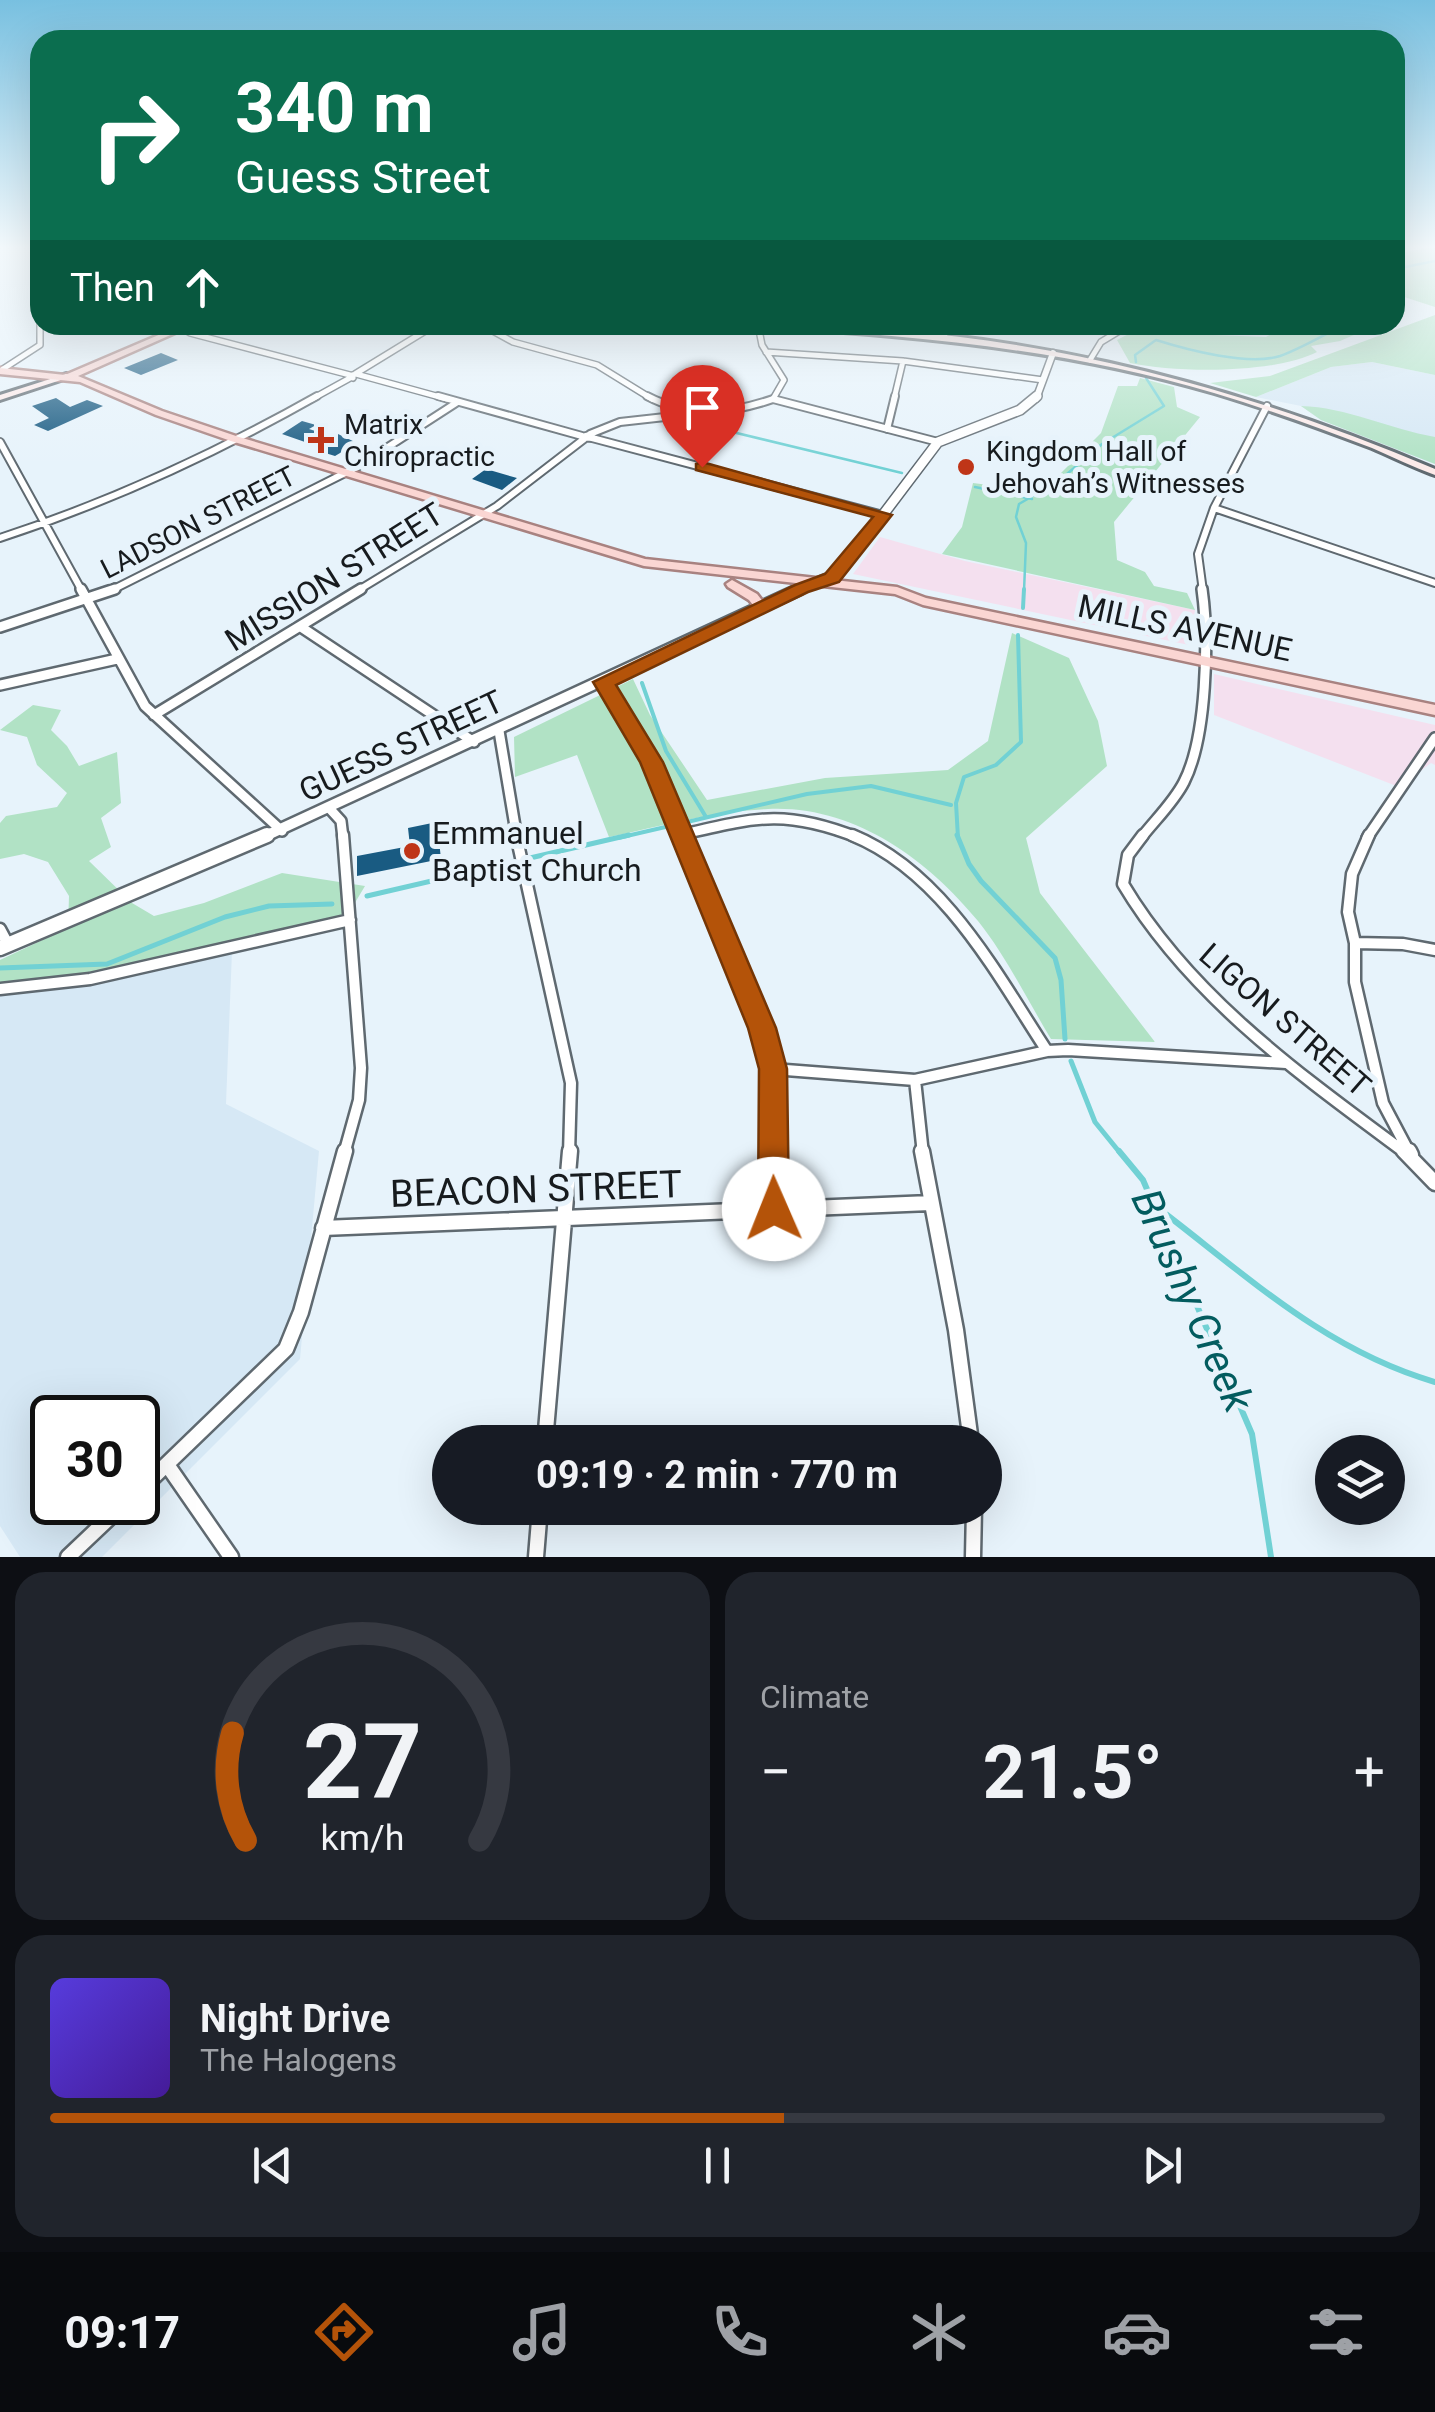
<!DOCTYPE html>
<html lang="en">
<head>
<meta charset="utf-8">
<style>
	:root { --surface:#171b24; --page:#20242c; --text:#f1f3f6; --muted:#9ea1a6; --line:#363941; --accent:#b45309 }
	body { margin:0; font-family:Roboto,sans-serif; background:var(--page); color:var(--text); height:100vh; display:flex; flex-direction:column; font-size:38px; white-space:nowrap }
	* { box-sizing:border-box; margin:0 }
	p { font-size:32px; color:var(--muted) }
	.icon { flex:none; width:55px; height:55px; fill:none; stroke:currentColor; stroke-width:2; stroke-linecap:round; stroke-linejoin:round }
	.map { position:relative; height:1557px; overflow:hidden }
	.details { display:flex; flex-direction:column; gap:15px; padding:15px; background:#0d0f14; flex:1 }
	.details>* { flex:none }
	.banner { position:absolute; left:30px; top:30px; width:1375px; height:305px; border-radius:30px; box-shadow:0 10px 40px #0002; background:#0b6e4f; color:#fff; overflow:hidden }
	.controls { position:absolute; left:1315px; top:1435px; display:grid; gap:20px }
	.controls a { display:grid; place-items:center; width:90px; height:90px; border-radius:50%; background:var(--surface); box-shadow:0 10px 40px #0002; font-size:50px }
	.speed { position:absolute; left:30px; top:1395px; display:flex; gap:20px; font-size:50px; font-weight:700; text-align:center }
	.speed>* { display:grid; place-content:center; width:130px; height:130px; border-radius:50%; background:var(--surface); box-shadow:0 10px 40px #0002; line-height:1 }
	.speed .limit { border:5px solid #111; border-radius:15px; background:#fff; color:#111 }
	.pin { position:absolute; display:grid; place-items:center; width:85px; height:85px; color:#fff; margin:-102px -42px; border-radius:50% 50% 50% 0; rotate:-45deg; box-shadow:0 0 10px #0007 }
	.pin .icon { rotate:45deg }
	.me { position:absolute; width:110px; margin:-55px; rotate:359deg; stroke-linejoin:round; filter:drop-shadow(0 0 8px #0008) }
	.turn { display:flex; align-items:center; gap:35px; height:210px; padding:0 40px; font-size:45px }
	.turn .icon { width:130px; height:130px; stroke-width:2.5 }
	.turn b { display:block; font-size:70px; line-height:85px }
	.then { display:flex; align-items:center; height:95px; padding:0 40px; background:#0003; gap:20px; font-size:38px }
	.big { font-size:75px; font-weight:700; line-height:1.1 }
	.details .widget { flex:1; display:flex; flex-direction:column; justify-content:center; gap:15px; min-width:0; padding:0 35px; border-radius:30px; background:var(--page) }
	.details .dial { align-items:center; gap:0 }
	.dial svg { height:260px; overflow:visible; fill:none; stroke:var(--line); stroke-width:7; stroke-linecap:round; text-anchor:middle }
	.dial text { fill:var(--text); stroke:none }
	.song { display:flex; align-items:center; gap:30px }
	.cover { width:120px; height:120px; border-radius:15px; background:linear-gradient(135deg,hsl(250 70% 55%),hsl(260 70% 35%)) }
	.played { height:10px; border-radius:5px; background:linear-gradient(90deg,var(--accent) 55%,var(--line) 55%) }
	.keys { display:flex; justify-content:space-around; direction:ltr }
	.heat { display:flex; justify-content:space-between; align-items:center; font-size:55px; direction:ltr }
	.details .tiles { flex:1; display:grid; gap:15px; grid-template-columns:1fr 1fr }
	.widget:last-child { grid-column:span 2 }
	.trip { position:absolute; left:432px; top:1425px; width:570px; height:100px; border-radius:50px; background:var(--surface); box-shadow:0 10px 40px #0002; font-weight:700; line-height:100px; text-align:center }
	.tabs { display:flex; height:160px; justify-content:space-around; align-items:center; background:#090b0e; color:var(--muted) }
	.tabs .icon { width:70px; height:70px }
	.tabs .on { color:var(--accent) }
	.tabs b { font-size:45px; color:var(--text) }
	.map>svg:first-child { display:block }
	.commercial { fill:#f4e0ef }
	.built { fill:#d6e8f5; fill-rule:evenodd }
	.green { fill:#b1e2c5 }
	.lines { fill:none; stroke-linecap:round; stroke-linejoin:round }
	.stream-far3 { stroke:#71d1d4; stroke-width:2.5 }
	.stream-far2 { stroke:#71d1d4; stroke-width:4 }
	.stream-far1 { stroke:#71d1d4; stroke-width:5 }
	.stream { stroke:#71d1d4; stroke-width:6 }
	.building { fill:#195b82 }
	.minor-far4-casing { stroke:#5f6970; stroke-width:8 }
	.minor-far3-casing { stroke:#5f6970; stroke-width:10 }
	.minor-far2-casing { stroke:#5f6970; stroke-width:14 }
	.minor-far1-casing { stroke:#5f6970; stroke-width:15 }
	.minor-casing { stroke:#5f6970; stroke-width:19 }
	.tertiary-far3-casing { stroke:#5f6970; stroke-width:9 }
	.tertiary-far2-casing { stroke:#5f6970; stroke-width:12 }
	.tertiary-far1-casing { stroke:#5f6970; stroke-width:15 }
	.tertiary-casing { stroke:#5f6970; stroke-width:19 }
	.secondary-casing { stroke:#5f6970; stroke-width:6 }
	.primary-casing { stroke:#a88280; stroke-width:5 }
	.minor-far4 { stroke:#fff; stroke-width:5 }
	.minor-far3 { stroke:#fff; stroke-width:6 }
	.minor-far2 { stroke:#fff; stroke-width:9 }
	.minor-far1 { stroke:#fff; stroke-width:10 }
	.minor { stroke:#fff; stroke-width:14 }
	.tertiary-far3 { stroke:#fff; stroke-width:6 }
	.tertiary-far2 { stroke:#fff; stroke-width:9 }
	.tertiary-far1 { stroke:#fff; stroke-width:10 }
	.tertiary { stroke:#fff; stroke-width:14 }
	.secondary { fill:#fceae9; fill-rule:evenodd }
	.primary { fill:#fad6d3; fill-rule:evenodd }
	.route { fill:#b45309; stroke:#753606; stroke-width:2.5 }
	.poi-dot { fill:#bf3518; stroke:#e7f3fb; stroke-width:4 }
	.labels { text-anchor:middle; stroke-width:10; stroke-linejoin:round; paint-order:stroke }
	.far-poi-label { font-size:28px; fill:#171b1e; stroke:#e7f3fb; text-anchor:start }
	.far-street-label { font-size:28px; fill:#171b1e; stroke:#e7f3fb }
	.street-label { font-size:32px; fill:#171b1e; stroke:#e7f3fb }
	.poi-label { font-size:32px; fill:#171b1e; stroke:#e7f3fb; text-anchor:start }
	.near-street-label { font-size:38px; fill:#171b1e; stroke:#e7f3fb }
	.near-water-label { font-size:42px; font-style:italic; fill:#035c5f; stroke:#e7f3fb }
</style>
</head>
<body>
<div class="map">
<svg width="1435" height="1557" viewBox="0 0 1435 1557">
	<rect width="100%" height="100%" fill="#e7f3fb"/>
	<path class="commercial" d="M 880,537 L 965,561 L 1195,610 L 1189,645 L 853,574 Z
		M 1214,674 L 1435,725 L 1435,765 L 1431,763 L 1399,787 L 1214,715 Z"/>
	<path class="built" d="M 1372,362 L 1435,375 L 1435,464 L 1321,420 L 1301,406 L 1256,397 L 1331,367 Z
		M 232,951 L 226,1104 L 319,1151 L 300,1359 L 102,1557 L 20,1557 L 0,1526 L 0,986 ZM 52,1418 L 138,1418 L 138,1502 L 52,1502 Z"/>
	<path class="green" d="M 1426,248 L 1435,248 L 1435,307 L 1395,294 L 1395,254 Z
		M 1435,315 L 1435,375 L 1372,362 L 1331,367 L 1256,397 L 1210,383 L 1270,376 Z
		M 1146,325 L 1165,325 L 1189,334 L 1266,337 L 1287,325 L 1377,325 L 1340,341 L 1311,346 L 1317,352 C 1273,374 1178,373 1130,363 L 1117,340 Z
		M 1140,378 L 1174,387 L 1177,407 L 1200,417 L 1114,522 L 1117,560 L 1145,572 L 1154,586 L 1187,593 L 1195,610 L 942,554 L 962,527 L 973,483 L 1042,492 L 1101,433 L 1118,386 L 1137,386 Z
		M 1301,406 C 1346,407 1390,429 1435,437 L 1435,464 L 1321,420 Z
		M 1012,633 L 1069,658 L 1098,721 L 1107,766 L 1026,838 L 1040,893 L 1155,1042 L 1051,1039 C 1028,1001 1006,956 978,921 C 926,858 853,805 768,809 C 715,811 661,826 609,837 L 577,755 L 515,777 L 514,737 L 633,679 L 650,715 L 707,800 L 825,778 L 948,770 L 988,741 Z
		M 33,705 L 61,710 L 51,730 L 67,746 L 79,766 L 117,752 L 121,803 L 101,818 L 111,847 L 89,861 L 132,903 L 154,916 L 204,903 L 282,873 L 365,886 L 347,916 L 232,951 L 18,989 L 0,986 L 0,960 L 68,928 L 69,896 L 48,862 L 24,854 L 0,859 L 0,823 L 6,816 L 57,807 L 67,793 L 37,765 L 27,737 L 0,730 Z"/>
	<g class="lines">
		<path class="stream-far3" d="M 1395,269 L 1435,261
			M 1136,362 L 1135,355 L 1156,340 C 1188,350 1248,366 1280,356 C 1302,348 1323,335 1344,325
			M 687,421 L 902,473
			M 975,487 L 1032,499
			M 1024,591 L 1026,543 L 1016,517 L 1019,504 L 1060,480 L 1102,444 L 1164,406 L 1146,378"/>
		<path class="stream-far2" d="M 1023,608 L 1024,589
			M 642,683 L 666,751 L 706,817
			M 687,822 L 807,794 L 871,786 L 951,805
			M 618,838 L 674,825
			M 958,838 L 956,803 L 964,777 L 996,765 L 1021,742 L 1018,635"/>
		<path class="stream-far1" d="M 957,835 L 969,864 L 981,881 L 1055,958 L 1061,980 L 1065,1039
			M 367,896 L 629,835
			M 0,968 L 107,964 L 225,917 L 269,906 L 332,904
			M 1071,1061 L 1095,1122 L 1121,1154"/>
		<path class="stream" d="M 1119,1151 L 1143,1180 L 1252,1434 L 1271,1557
			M 1154,1205 C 1244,1273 1324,1350 1435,1382"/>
	</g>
	<path class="building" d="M 161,353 L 178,360 L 141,375 L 124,368 Z
		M 56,398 L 70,407 L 87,400 L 103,406 L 48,431 L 34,425 L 49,418 L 32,406 Z
		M 302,421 L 316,425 L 309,429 L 334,437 L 338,434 L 357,443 L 335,456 L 322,452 L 325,449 L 282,434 Z
		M 486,469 L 517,478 L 502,490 L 472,479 Z
		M 437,822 L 441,859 L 357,876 L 357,856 L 410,846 L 408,828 Z"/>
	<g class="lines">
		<g class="minor-far4-casing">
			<path id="minor-far4" d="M 178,325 L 190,333 L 350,375
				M 482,325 L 513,342 L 597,365 L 652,399
				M 758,325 L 762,345 L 784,380 L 773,399
				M 943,338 L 950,325
				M 766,352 L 903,361 L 1043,380
				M 1090,360 L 1101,342 L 1129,325
				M 0,371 L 40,345 L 40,307
				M 355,374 L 435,325
				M 353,378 L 349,376 L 356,374 L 447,399
				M 312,399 L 350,378
				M 894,399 L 903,361"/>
		</g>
		<g class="minor-far3-casing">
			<path id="minor-far3" d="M 438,396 L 582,436
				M 647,396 C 689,418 729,414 773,399
				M 773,399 L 938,442
				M 887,429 L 895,396
				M 590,434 L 620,422 L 692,414
				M 590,435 L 592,438 L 582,437 Z
				M 592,438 L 883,515
				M 0,442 L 82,591
				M 1214,508 L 1435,583
				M 0,538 C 110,502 216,453 317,396
				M 110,591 L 357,467 L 456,403
				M 357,591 L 497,506 L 584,439
				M 1203,591 L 1198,554 L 1214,508 L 1267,406"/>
		</g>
		<g class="minor-far2-casing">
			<path id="minor-far2" d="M 81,589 L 145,706 L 282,831
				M 0,627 L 115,589
				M 301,627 L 474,742
				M 604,682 L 651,762 L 683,838
				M 0,685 L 117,659
				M 154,715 L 361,589
				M 499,731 L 517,838
				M 330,809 L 341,821 L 343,838
				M 684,834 C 757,817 786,809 859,838
				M 1141,838 C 1155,820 1174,802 1184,782 C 1207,737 1209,639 1202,589
				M 1367,838 L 1435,738"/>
		</g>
		<g class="minor-far1-casing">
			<path id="minor-far1" d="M 343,835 L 361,1068 L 359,1100 L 344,1154
				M 516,835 L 571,1083 L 569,1154
				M 682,835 L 762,1028 L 773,1069 L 774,1154
				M 852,835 C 943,872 996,973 1047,1051
				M 1143,835 L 1128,855 L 1123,884 C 1191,998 1302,1076 1407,1154
				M 1369,835 L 1352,874 L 1348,912 L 1355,943 L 1355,982 L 1383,1103 L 1410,1154
				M 0,929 L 8,944
				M 1355,943 L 1403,944 L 1435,950
				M 0,989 L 90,979 L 350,920
				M 773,1069 L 915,1080 L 1047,1051 L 1068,1050 L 1286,1063
				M 915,1080 L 923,1154"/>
		</g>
		<g class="minor-casing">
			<path id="minor" d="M 774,1151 L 774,1209
				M 922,1151 L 956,1330 L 971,1442
				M 1404,1151 L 1435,1183
				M 1409,1151 L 1411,1155
				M 323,1228 L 930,1203
				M 545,1442 L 570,1151
				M 168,1466 L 231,1557
				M 138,1492 L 286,1349 L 301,1312 L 345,1151
				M 68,1557 L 126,1502
				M 536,1557 L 540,1508
				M 973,1557 L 974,1508"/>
		</g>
		<g class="tertiary-far3-casing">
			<path id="tertiary-far3" d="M 1036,399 L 1053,353"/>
		</g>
		<g class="tertiary-far2-casing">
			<path id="tertiary-far2" d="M 795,591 L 839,573 L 938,442 L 1020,410 L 1037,396"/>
		</g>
		<g class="tertiary-far1-casing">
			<path id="tertiary-far1" d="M 261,838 L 800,589"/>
		</g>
		<g class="tertiary-casing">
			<path id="tertiary" d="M 0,948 L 267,835"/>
		</g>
		<g class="secondary-casing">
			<path id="secondary" d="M 766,325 C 1003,325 1218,377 1435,469 L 1435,475 C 1413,467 1393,457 1372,448 C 1320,428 1267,409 1214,393 C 1069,350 920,336 770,327 Z
				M 66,374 L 73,376 L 0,400 L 0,395 Z"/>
		</g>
		<g class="primary-casing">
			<path id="primary" d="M 182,325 L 193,325 L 78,376 L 162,411 L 239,437 L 645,559 L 897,587 L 926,598 L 1435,705 L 1435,715 L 923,605 L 895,594 L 644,566 L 231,441 L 156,415 L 80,382 L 0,374 L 0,368 L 65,375 Z
				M 732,580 L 757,594 L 767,607 L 765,610 L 757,610 L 749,600 L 728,587 L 726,584 Z"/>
		</g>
		<use href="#minor-far4" class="minor-far4"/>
		<use href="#minor-far3" class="minor-far3"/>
		<use href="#minor-far2" class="minor-far2"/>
		<use href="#minor-far1" class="minor-far1"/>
		<use href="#minor" class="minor"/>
		<use href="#tertiary-far3" class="tertiary-far3"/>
		<use href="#tertiary-far2" class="tertiary-far2"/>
		<use href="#tertiary-far1" class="tertiary-far1"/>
		<use href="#tertiary" class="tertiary"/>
		<use href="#secondary" class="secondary"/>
		<use href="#primary" class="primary"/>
	</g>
	<linearGradient id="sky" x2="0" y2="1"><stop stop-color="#78c0e0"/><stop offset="0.53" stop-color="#f4fafd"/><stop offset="1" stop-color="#f4fafd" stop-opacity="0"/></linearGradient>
	<rect width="1435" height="466" fill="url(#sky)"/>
	<path class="route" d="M 702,462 L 892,515 L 839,582 L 808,592 L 616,685 L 663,762 L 776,1028 L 787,1069 L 789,1209 L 785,1220 L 774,1225 L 762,1220 L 758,1209 L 759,1069 L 748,1028 L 640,762 L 593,682 L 795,585 L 825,574 L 873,517 L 696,470 L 696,464 Z"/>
	<g class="poi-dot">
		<path d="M316 425h10v10h10v10h-10v10h-10v-10h-10v-10h10z"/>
		<circle cx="966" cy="467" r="10"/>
		<circle cx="412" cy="851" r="10"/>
	</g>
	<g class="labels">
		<g class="far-poi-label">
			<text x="344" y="434">Matrix<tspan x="344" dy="32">Chiropractic</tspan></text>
			<text x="986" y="461">Kingdom Hall of<tspan x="986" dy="32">Jehovah’s Witnesses</tspan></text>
		</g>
		<g class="far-street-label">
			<text transform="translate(198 522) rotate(-27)" y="10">LADSON STREET</text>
		</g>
		<g class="street-label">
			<text transform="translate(334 577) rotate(-32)" y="11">MISSION STREET</text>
			<text transform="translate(1185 628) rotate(12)" y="11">MILLS AVENUE</text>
			<text transform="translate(401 746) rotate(-25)" y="11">GUESS STREET</text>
			<text transform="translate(1285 1020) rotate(41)" y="11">LIGON STREET</text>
		</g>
		<g class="poi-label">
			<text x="432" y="844">Emmanuel<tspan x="432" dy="37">Baptist Church</tspan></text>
		</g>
		<g class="near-street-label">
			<text transform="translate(536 1189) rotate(-2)" y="13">BEACON STREET</text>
		</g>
		<g class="near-water-label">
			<text transform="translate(1193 1300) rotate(66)" y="15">Brushy Creek</text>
		</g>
	</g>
</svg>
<div class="controls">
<a><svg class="icon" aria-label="layers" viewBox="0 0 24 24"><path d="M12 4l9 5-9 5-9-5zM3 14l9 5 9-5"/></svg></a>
</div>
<div class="speed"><div class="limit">30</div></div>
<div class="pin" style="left:702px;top:467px;background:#d93025"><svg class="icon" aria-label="arrive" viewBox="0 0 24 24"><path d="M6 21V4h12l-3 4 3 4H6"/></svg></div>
<svg class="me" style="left:774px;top:1209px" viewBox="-20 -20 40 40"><circle r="19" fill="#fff"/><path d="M0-13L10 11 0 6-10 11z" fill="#b45309"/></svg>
<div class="trip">09:19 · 2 min · 770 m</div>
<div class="banner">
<div class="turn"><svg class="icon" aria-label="right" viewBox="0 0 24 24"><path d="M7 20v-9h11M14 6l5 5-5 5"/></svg><div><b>340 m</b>Guess Street</div></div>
<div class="then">Then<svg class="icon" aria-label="ahead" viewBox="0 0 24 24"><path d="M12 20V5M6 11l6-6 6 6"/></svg></div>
</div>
</div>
<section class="details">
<div class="tiles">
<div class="widget dial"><svg viewBox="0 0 100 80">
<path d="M14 69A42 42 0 1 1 86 69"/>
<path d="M14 69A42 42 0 0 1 10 36" stroke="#b45309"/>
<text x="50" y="56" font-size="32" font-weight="700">27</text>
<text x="50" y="72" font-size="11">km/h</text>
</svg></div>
<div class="widget"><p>Climate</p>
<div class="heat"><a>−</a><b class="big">21.5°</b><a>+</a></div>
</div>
<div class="widget">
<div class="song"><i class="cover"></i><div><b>Night Drive</b><p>The Halogens</p></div></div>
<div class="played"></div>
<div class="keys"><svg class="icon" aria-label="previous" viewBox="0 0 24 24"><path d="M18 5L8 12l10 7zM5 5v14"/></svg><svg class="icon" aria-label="pause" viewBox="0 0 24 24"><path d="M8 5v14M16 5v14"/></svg><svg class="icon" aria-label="next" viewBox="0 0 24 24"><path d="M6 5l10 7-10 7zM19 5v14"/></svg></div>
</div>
</div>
</section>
<nav class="tabs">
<b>09:17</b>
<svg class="icon on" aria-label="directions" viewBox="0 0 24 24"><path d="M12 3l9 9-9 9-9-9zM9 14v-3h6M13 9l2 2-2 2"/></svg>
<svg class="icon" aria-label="music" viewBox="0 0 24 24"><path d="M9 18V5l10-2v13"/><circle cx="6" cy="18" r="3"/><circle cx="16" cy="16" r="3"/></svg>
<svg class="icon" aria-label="phone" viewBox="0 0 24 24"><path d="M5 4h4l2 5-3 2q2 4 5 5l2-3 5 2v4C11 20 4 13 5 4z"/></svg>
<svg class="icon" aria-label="climate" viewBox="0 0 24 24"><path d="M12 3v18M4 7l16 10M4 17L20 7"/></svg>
<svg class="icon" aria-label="car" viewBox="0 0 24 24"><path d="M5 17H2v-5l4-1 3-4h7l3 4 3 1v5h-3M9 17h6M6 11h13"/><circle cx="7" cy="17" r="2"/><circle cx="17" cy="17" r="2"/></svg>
<svg class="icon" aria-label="filters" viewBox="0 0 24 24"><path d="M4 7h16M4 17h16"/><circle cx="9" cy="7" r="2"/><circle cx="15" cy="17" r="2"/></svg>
</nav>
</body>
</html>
